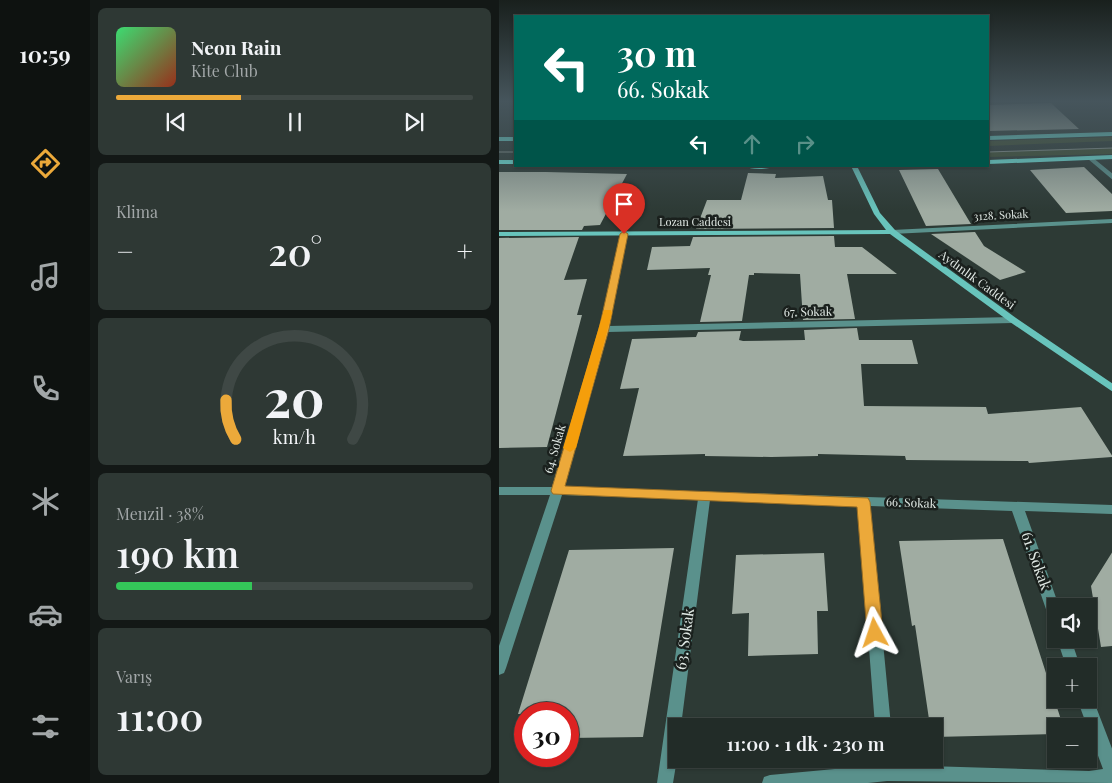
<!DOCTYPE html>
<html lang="tr">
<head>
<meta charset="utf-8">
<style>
	:root { --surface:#222c28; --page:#2e3834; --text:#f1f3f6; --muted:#a2a7a8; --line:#3f4845; --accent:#eca93a }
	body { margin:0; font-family:"Playfair Display",serif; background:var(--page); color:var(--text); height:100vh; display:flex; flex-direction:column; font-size:19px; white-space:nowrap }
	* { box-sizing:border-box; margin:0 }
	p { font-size:16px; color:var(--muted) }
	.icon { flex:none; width:28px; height:28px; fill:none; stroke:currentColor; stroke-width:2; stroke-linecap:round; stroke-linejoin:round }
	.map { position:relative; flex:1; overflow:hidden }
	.drawer { display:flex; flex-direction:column; gap:8px; padding:8px; background:#131816; width:409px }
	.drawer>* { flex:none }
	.top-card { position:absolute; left:15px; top:15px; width:475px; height:152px; border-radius:0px; box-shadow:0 1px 4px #0004,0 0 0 1px var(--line); background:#00695c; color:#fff; overflow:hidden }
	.controls { position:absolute; left:548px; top:598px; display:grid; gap:10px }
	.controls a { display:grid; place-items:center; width:50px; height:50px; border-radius:0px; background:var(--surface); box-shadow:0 1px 4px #0004,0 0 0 1px var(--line); font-size:25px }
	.speed { position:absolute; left:15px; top:702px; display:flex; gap:10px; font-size:25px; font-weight:700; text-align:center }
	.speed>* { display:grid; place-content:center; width:65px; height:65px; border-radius:50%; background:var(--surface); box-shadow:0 1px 4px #0004,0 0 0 1px var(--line); line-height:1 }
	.speed .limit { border:8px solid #d22; background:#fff; color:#111 }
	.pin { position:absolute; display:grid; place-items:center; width:42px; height:42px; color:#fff; margin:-51px -21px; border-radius:50% 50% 50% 0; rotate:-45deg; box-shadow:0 0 5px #0007 }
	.pin .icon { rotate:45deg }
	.me { position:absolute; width:55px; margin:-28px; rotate:355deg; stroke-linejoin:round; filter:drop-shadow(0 0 4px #0008) }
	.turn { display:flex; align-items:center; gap:18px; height:105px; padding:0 20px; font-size:22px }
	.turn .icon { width:65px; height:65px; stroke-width:2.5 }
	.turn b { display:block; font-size:35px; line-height:42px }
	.lanes { display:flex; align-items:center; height:48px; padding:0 20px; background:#0003; justify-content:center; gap:25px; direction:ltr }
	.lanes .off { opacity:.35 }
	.big { font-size:38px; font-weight:600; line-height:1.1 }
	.drawer .tile { flex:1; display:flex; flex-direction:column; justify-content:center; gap:8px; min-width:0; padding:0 18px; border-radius:8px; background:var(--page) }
	.drawer .dial { align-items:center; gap:0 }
	.dial svg { height:130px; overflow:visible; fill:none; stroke:var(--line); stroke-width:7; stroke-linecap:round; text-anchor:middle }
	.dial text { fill:var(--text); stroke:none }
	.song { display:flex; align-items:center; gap:15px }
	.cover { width:60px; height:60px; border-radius:8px; background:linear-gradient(135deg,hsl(140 70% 55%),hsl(10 70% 35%)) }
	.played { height:5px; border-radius:2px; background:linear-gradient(90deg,var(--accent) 35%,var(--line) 35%) }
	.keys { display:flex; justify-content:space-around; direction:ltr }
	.heat { display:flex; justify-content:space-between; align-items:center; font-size:28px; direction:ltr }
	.charge { height:8px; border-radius:4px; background:linear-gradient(90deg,#34c759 38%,var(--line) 0) }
	.trip { position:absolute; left:169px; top:718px; width:275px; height:50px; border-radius:0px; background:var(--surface); box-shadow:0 1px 4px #0004,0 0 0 1px var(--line); font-weight:600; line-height:50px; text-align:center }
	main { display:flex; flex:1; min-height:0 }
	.tabs { display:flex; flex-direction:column; width:90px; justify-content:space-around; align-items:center; background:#0e1210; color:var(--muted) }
	.tabs .icon { width:35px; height:35px }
	.tabs .selected { color:var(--accent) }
	.tabs b { font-size:22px; color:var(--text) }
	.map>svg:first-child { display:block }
	.green { fill:#415133 }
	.building { fill:#a0aca2 }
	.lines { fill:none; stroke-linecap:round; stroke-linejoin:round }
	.minor { fill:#5a918c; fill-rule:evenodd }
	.secondary { fill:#68c4bc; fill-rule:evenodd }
	.primary { fill:#71ece1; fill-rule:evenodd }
	.tram { stroke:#8e9994; stroke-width:1 }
	.route { fill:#eca93a; stroke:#996e26 }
	.slow { fill:#f59e0b }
	.labels { text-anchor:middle; stroke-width:5; stroke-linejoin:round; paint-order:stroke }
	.far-street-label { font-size:11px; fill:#e0e8e4; stroke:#1a201d }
	.street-label { font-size:12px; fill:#e0e8e4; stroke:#1a201d }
	.near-street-label { font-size:15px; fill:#e0e8e4; stroke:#1a201d }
</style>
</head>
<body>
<main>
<nav class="tabs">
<b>10:59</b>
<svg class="icon selected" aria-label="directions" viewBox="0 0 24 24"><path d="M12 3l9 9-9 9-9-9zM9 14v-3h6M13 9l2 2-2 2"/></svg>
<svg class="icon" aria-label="music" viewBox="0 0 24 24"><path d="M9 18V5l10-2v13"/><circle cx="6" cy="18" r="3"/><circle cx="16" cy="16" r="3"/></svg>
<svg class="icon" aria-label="phone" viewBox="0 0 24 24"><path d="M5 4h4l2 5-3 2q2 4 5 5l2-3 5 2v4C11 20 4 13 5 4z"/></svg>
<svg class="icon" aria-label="climate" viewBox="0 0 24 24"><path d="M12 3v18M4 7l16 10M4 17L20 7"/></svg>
<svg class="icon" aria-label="car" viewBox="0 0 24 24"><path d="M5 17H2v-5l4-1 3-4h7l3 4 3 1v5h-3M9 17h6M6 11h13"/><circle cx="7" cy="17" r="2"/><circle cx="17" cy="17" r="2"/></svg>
<svg class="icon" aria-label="filters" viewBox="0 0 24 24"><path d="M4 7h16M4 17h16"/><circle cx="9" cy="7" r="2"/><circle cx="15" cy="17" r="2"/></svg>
</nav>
<section class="drawer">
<div class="tile">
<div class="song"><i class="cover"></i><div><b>Neon Rain</b><p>Kite Club</p></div></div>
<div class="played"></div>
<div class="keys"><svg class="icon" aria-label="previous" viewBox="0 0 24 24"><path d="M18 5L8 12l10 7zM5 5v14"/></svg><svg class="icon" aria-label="pause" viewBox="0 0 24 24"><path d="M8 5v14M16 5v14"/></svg><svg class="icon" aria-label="next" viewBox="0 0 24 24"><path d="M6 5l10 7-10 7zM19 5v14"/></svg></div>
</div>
<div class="tile"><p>Klima</p>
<div class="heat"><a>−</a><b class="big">20°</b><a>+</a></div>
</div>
<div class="tile dial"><svg viewBox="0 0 100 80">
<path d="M14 69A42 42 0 1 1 86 69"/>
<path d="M14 69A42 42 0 0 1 8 45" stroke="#eca93a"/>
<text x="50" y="56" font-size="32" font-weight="700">20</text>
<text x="50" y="72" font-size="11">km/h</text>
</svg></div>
<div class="tile"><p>Menzil · 38%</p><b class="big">190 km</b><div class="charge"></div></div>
<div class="tile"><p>Varış</p><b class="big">11:00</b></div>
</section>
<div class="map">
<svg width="614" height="783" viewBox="0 0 614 783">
	<rect width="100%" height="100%" fill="#2d3a35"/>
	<path class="green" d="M 614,137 L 613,141 L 489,146 L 489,141 Z
		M 614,148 L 613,154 L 489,157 L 489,152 Z"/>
	<path class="building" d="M 552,103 L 580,129 L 489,131 L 489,105 Z
		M 585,167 L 614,195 L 614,211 L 567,213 L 531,170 Z
		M 439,169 L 472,224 L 427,226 L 400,170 Z
		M 0,172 L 47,172 L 128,174 L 101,225 L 85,226 L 83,230 L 0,230 Z
		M 249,173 L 277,174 L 276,178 L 324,176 L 329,200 L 333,200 L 335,228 L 197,229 L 208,200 L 242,200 Z
		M 476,232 L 485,246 L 527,272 L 501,280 L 432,234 Z
		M 335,236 L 336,247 L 363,247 L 398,274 L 348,274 L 356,319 L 304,320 L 301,274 L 255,273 L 255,275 L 250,275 L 243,321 L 201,322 L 212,275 L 209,275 L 211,268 L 148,270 L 153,247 L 191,246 L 194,237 Z
		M 80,237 L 65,280 L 88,279 L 78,315 L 83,315 L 48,447 L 0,448 L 0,238 Z
		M 358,328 L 360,340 L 413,340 L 419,364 L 362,364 L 365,406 L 487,407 L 489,414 L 582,407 L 614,457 L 530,463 L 529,461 L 407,460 L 406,456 L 319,454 L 319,456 L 272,457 L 206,456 L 206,454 L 124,456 L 140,388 L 121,389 L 133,339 L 197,337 L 199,332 L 242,331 L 240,340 L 244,341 L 306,340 L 305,330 Z
		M 504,539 L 564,726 L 556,726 L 556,734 L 435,737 L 435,726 L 431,726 L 416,625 L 413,626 L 400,541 Z
		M 175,548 L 144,737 L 69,738 L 69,714 L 19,714 L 70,550 Z
		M 614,551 L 614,646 L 602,647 L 592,586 Z
		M 325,553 L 329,611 L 318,611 L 319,654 L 249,656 L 250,613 L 233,614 L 237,555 Z"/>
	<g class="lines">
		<path class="minor" d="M 589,157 L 593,157 L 614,174 L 614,180 L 589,159 Z
			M 614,219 L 614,223 L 393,234 L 389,232 L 393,230 Z
			M 122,231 L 129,233 L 110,326 L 514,317 L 518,320 L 514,323 L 109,332 L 65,487 L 614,505 L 614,514 L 526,511 L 560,606 L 556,606 L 556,621 L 551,619 L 549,615 L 513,511 L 371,506 L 392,726 L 376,726 L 359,505 L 211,500 L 182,726 L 178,726 L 178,759 L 174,783 L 158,783 L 199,499 L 63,495 L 7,668 L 5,673 L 0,675 L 0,646 L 51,495 L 0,495 L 0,487 L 53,487 L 101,329 Z
			M 558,639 L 572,639 L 581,666 L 567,666 Z
			M 589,693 L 591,694 L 594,699 L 614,751 L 614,783 L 388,781 L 369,783 L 263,783 L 265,777 L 271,775 L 379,765 L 379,759 L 395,759 L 396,765 L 590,771 L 604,769 L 578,699 L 589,699 Z"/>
		<path class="secondary" d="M 352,166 L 358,166 L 381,213 L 396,230 L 517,318 L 614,384 L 614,392 L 511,322 L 391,234 L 0,236 L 0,232 L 387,230 L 375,214 Z"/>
		<path class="primary" d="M 614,132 L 614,136 L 489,140 L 489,136 Z
			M 0,137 L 16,137 L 16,141 L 0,141 Z
			M 614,155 L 614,159 L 489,164 L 489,160 Z
			M 0,160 L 16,160 L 16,164 L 0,164 Z
			M 245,166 L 276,166 C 269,170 252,170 245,166 Z"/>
		<path class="tram" d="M 0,152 L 16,152
			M 489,152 L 614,148"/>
	</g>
	<linearGradient id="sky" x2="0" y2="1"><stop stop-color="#19201d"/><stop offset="0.48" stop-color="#46555c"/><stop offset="1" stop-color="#46555c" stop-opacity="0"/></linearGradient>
	<rect width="614" height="211" fill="url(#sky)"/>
	<path class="route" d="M 125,231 L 129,234 L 110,329 L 66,486 L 369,498 L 371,502 L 384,633 L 382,638 L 376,640 L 370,638 L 368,633 L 358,507 L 54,494 L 52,491 L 100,329 L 121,234 Z"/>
	<path class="slow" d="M 105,310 L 112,310 L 113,313 L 77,448 L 71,452 L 64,448 Z"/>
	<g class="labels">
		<g class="far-street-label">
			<text transform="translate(502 215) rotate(-3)" y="4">3128. Sokak</text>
			<text x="196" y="226">Lozan Caddesi</text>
		</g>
		<g class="street-label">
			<text transform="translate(478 280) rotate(36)" y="4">Aydınlık Caddesi</text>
			<text transform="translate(309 312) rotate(-1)" y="4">67. Sokak</text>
			<text transform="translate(56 449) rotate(-74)" y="4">64. Sokak</text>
			<text transform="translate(412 503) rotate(2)" y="4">66. Sokak</text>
		</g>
		<g class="near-street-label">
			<text transform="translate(537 561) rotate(70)" y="5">61. Sokak</text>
			<text transform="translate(186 639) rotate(-82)" y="5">63. Sokak</text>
		</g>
	</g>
</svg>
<div class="controls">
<a><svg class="icon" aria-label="sound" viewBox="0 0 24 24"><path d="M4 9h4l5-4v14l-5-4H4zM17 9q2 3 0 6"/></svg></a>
<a>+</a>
<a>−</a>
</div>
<div class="speed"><div class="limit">30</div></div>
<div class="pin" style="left:125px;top:234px;background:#d93025"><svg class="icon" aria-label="arrive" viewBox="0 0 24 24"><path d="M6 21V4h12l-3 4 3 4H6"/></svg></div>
<svg class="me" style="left:376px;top:633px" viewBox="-20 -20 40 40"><path d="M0-17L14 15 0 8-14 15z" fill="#eca93a" stroke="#fff" stroke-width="4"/></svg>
<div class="trip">11:00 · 1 dk · 230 m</div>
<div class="top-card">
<div class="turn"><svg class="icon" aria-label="left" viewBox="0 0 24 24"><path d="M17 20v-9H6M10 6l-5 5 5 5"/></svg><div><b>30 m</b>66. Sokak</div></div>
<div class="lanes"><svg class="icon" aria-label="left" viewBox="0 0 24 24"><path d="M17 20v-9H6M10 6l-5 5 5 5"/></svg><svg class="icon off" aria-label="ahead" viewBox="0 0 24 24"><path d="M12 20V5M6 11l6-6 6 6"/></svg><svg class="icon off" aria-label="right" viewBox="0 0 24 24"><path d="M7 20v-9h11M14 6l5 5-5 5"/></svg></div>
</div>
</div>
</main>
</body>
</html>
